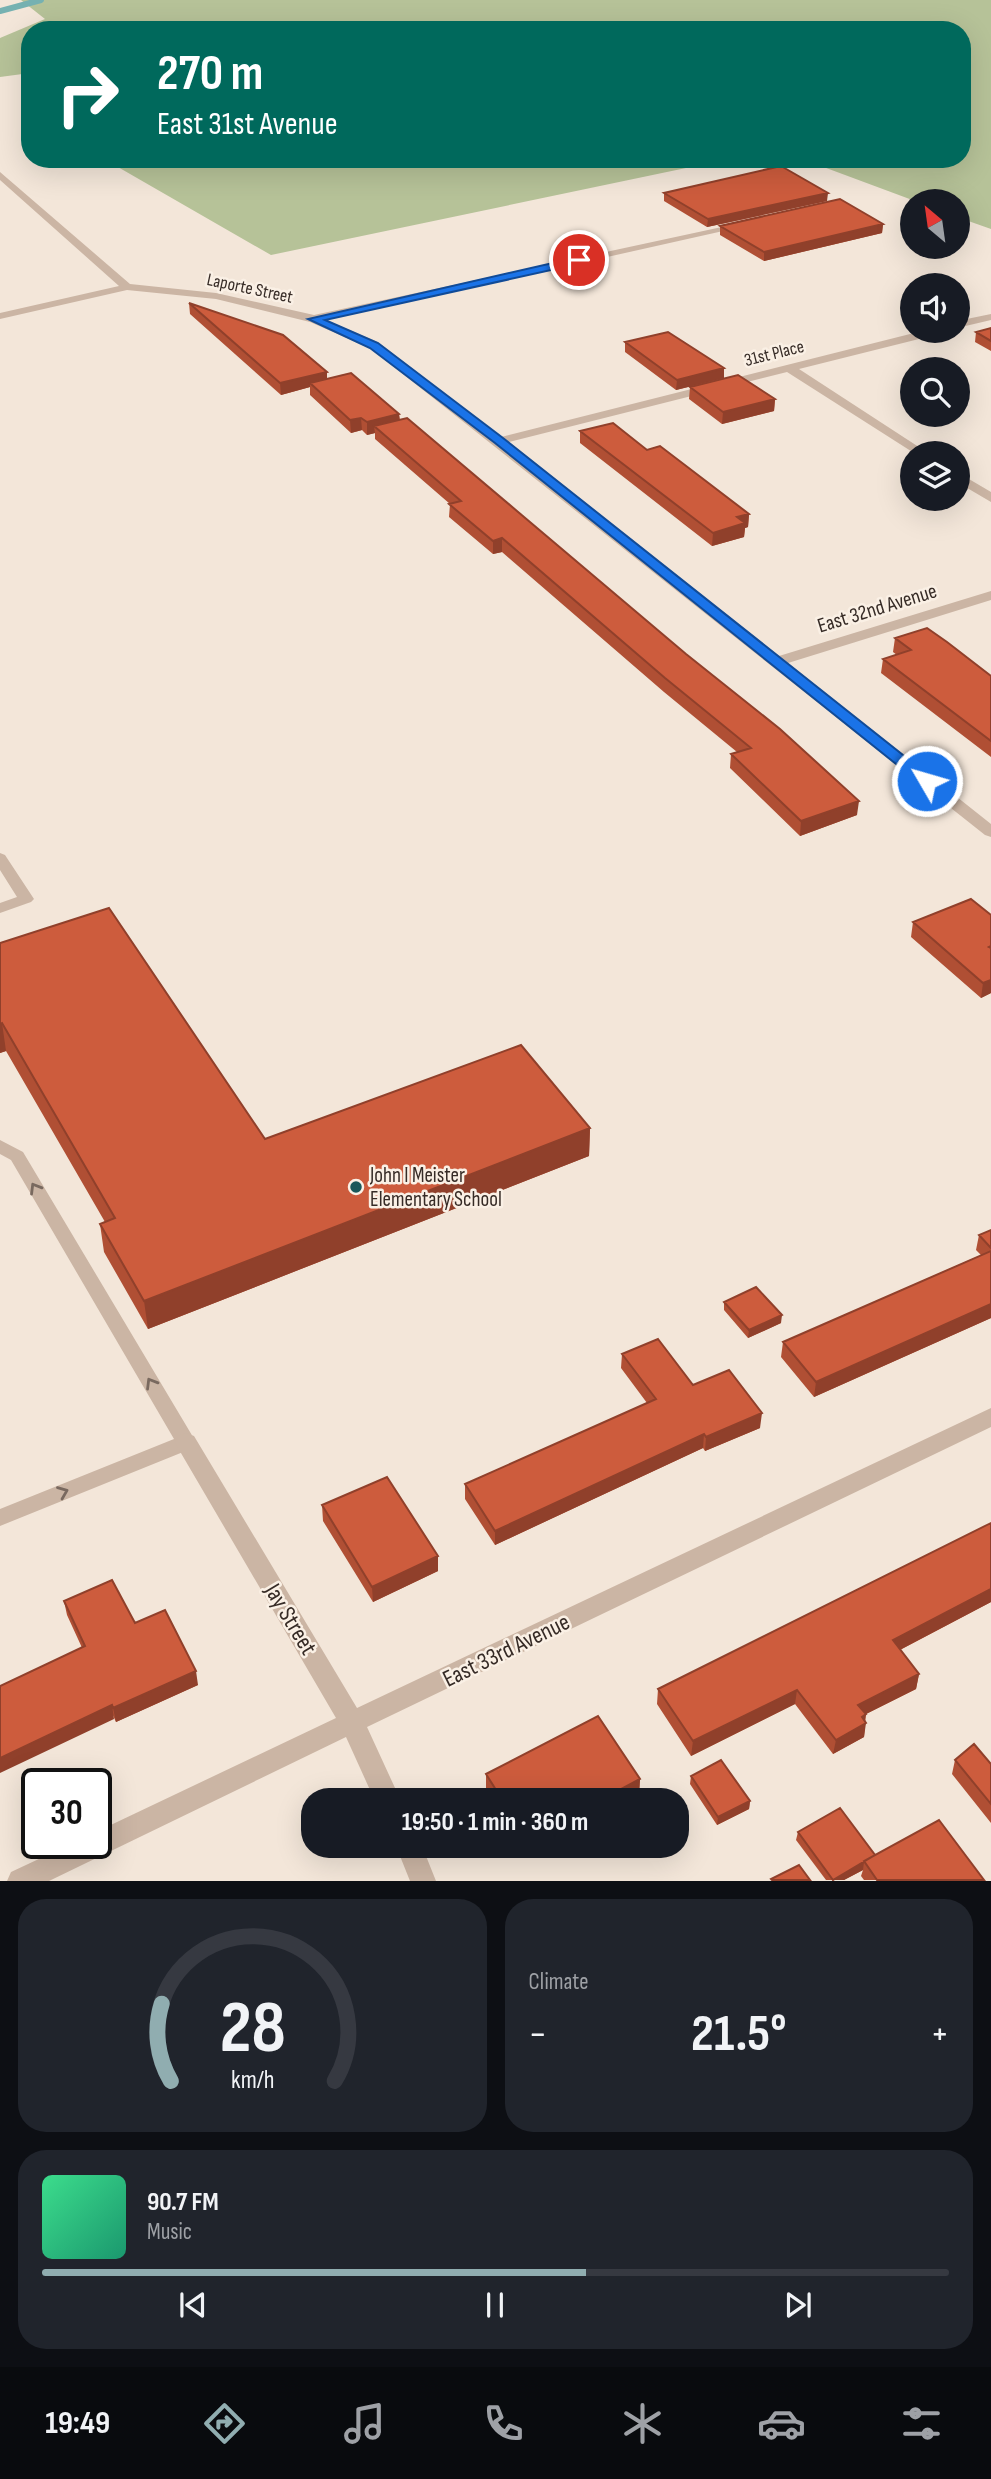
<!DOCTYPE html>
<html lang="en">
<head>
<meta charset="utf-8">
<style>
	:root { --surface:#171b24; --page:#20242c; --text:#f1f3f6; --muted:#9ea1a6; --line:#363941; --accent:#90adb0 }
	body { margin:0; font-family:"Sofia Sans Condensed",sans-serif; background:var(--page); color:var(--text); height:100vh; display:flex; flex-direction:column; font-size:26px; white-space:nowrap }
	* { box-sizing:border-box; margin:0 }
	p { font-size:23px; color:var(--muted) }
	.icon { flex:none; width:38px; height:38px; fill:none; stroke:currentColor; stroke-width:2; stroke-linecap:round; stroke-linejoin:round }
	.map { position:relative; height:1881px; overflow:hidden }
	.details { display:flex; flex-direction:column; gap:18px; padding:18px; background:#0d0f14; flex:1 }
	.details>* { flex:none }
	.banner { position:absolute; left:21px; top:21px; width:950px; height:147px; border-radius:28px; box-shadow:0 7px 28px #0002; background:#00695c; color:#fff; overflow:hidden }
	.needle { width:46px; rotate:331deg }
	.fabs { position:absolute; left:900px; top:189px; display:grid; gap:14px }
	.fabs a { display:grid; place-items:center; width:70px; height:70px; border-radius:50%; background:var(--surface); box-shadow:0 7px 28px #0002; font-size:35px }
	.speed { position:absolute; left:21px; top:1768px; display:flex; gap:14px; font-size:35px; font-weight:700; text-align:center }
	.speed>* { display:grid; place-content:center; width:91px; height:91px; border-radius:50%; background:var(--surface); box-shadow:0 7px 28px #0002; line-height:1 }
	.speed .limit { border:4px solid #111; border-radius:10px; background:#fff; color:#111 }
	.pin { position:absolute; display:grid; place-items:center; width:60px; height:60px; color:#fff; margin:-30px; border:4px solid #fff; border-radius:50%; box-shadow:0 2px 7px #0007 }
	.me { position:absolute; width:77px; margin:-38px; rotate:308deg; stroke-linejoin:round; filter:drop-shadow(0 0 5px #0008) }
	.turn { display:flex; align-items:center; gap:24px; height:147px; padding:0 21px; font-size:32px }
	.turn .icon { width:91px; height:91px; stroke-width:2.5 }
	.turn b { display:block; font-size:49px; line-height:60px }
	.big { font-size:52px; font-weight:700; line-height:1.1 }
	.details .card { flex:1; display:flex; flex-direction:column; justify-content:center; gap:10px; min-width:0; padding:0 24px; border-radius:28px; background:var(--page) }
	.details .dial { align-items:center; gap:0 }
	.dial svg { height:182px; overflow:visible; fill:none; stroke:var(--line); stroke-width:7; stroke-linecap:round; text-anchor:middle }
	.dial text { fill:var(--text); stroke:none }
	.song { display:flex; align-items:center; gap:21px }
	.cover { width:84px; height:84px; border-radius:10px; background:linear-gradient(135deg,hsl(150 70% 55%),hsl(160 70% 35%)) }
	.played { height:7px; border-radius:4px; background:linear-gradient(90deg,var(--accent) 60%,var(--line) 60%) }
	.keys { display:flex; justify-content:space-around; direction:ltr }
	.heat { display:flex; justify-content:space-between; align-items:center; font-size:38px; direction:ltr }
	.details .tiles { flex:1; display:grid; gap:18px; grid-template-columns:1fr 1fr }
	.card:last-child { grid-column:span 2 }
	.trip { position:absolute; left:301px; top:1788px; width:388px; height:70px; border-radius:28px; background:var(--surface); box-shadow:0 7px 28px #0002; font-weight:700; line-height:70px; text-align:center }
	.menu { display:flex; height:112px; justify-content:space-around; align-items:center; background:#090b0e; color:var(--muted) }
	.menu .icon { width:49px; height:49px }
	.menu .selected { color:var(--accent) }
	.menu b { font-size:32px; color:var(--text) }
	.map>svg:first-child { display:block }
	.green { fill:#b6c298 }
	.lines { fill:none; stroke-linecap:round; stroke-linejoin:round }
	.stream { stroke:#76b1b1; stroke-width:6 }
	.lane { fill:#cbb5a4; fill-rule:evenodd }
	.street { fill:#cbb5a4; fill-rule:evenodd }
	.wall { fill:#b04f34 }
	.shaded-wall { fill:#90402b }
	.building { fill:#cd5c3d; stroke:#90402b; stroke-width:2 }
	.oneway { stroke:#79695f }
	.route { fill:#1a73e8; stroke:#114b97; stroke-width:2 }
	.poi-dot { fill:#1a585a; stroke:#faf0e5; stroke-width:2.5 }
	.labels { text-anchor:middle; stroke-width:5; stroke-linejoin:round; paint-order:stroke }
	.far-street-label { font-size:18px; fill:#362b26; stroke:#faf0e5 }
	.street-label { font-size:21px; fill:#362b26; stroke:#faf0e5 }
	.poi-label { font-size:21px; fill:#362b26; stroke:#faf0e5; text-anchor:start }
	.near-street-label { font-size:24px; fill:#362b26; stroke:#faf0e5 }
</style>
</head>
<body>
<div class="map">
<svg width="991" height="1881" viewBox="0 0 991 1881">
	<rect width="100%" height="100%" fill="#f3e6d9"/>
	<path class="green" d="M 21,0 L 991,0 L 991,229 L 957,217 L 957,201 L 915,201 L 802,159 L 962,159 L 962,30 L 30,30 L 30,73 L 0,77 L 0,38 L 45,19 Z
		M 104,159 L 729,159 L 271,255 Z"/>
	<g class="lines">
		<path class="stream" d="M 0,11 L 41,0"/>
		<path class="lane" d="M 0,853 L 5,855 L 34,899 L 31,902 L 0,913 L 0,903 L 17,897 L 0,870 Z
			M 0,1140 L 23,1152 L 196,1442 L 193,1448 L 0,1526 L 0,1509 L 174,1439 L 11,1160 L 0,1154 Z"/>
		<path class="street" d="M 0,172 L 130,284 L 216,293 L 314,315 L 745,222 L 746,224 L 741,227 L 326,320 L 378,342 L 501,437 L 922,331 L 941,331 L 939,334 L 799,369 L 928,453 L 914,453 L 787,372 L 509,442 L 779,656 L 991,591 L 991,600 L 788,663 L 991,824 L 991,837 L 985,835 L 370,348 L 310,322 L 216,299 L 127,290 L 0,319 L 0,313 L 119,286 L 0,180 Z
			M 991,314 L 991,320 L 957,328 L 957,321 Z
			M 957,472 L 991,492 L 991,502 L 957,482 Z
			M 991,1408 L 991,1427 L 367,1727 L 401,1801 L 375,1801 L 346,1737 L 49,1881 L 7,1881 L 11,1872 L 73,1843 L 96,1843 L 96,1832 L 336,1718 L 178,1448 L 175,1442 L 178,1436 L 186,1433 L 194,1436 L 357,1708 Z
			M 396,1846 L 422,1846 L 436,1881 L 410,1881 Z"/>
	</g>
	<path class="wall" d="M 664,193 L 827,201 L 707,227 L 664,201 Z
		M 883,224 L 882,233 L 764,261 L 720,235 L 720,226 Z
		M 189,303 L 327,372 L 327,379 L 399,414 L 400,420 L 857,815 L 800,836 L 730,768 L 731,754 L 737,752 L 664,692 L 502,552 L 493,554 L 449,517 L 450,504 L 375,439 L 375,433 L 367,435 L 362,430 L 351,433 L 310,395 L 310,387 L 281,395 L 190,314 Z
		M 991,328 L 991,351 L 975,342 L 976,332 Z
		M 625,342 L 724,368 L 724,378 L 676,390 L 625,352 Z
		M 690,387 L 775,399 L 774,411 L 722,424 L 689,399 Z
		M 580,431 L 647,450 L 749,514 L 748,527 L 745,528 L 744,537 L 712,546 L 580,443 Z
		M 895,638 L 991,676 L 991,757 L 881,673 L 883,659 L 897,655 L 893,652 Z
		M 991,915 L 991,993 L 981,998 L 911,937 L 913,922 Z
		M 0,943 L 265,1139 L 590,1128 L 589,1156 L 148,1329 L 104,1252 L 100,1224 L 105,1222 L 6,1051 L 0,1053 Z
		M 991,1230 L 991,1318 L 814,1397 L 781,1357 L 783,1342 L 981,1255 L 976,1250 L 979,1235 Z
		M 724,1302 L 781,1323 L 748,1338 L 724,1310 Z
		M 622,1354 L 693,1385 L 760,1428 L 705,1451 L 703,1448 L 495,1545 L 465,1499 L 465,1484 L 647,1403 L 621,1368 Z
		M 322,1505 L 438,1571 L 373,1602 L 323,1521 Z
		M 991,1523 L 991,1602 L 900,1650 L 919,1674 L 916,1689 L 866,1714 L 864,1737 L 833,1754 L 795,1704 L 691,1756 L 657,1704 L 658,1689 Z
		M 64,1601 L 135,1623 L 198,1685 L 116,1722 L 67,1615 Z
		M 955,1760 L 991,1764 L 991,1823 L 952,1774 Z
		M 486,1774 L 640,1779 L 639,1794 L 626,1801 L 493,1801 L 486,1789 Z
		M 691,1776 L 750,1801 L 749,1809 L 717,1825 L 690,1784 Z
		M 798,1832 L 875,1855 L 984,1880 L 864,1880 L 861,1876 L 863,1870 L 844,1880 L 826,1880 L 796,1840 Z
		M 521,1846 L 540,1846 L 526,1854 Z"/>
	<path class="shaded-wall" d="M 828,193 L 827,201 L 707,227 L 708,219 Z
		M 883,224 L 882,233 L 764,261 L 764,252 Z
		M 724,368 L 724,378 L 676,390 L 677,380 Z
		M 327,372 L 327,383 L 310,383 L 310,387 L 281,395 L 280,383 Z
		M 775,399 L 774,411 L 722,424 L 723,412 Z
		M 399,414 L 400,427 L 374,426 L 375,433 L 367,435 L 367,422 Z
		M 361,418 L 362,430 L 351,433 L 350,420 Z
		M 749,514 L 748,527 L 745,528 L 744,537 L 712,546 L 713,533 L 737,517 Z
		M 502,538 L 502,552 L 493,554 L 493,541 Z
		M 859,801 L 857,815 L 800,836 L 801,821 Z
		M 991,980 L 991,993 L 981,998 L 983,983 Z
		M 2,1023 L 6,1051 L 0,1053 L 0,1024 Z
		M 590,1128 L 589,1156 L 148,1329 L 144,1301 Z
		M 991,1304 L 991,1318 L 814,1397 L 816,1382 Z
		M 782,1315 L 781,1323 L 748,1338 L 749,1330 Z
		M 762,1413 L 760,1428 L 705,1451 L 706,1437 Z
		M 704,1434 L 703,1448 L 495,1545 L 495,1531 Z
		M 438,1556 L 438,1571 L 373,1602 L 372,1587 Z
		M 991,1589 L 991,1602 L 890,1655 L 893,1640 Z
		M 196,1671 L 198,1685 L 116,1722 L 113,1708 Z
		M 919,1674 L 916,1689 L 866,1714 L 864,1724 L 866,1723 L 864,1737 L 833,1754 L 836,1740 L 858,1705 Z
		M 797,1690 L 795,1704 L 691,1756 L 693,1741 Z
		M 112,1705 L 114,1719 L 0,1773 L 0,1758 Z
		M 640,1779 L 639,1794 L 626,1801 L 599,1801 Z
		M 750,1801 L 749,1809 L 717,1825 L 718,1817 Z
		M 526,1846 L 540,1846 L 526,1854 Z
		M 864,1862 L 863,1870 L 844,1880 L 833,1880 Z"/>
	<path class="building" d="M 781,166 L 828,193 L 708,219 L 664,193 Z
		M 840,199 L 883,224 L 764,252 L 720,226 Z
		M 189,303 L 283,335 L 327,372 L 280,383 Z
		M 991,328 L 991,341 L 976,332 Z
		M 668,332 L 724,368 L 677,380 L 625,342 Z
		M 351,373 L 399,414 L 367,422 L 361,418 L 350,420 L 310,383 Z
		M 738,375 L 775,399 L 723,412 L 690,387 Z
		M 407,418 L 686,654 L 780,729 L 859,801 L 801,821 L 731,754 L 751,748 L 665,678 L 502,538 L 493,541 L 449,504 L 461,501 L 374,426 Z
		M 613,423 L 647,450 L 660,446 L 749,514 L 737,517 L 745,523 L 713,533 L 580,431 Z
		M 927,628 L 947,642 L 991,676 L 991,741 L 883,659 L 911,650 L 895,638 Z
		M 971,899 L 991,915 L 991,946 L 989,947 L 991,948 L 991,980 L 983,983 L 913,922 Z
		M 109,908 L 265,1139 L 521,1045 L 590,1128 L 144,1301 L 100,1224 L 115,1218 L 2,1023 L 0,1024 L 0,943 Z
		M 991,1230 L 991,1248 L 979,1235 Z
		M 991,1251 L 991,1304 L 816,1382 L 783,1342 Z
		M 756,1287 L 782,1315 L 749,1330 L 724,1302 Z
		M 658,1339 L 693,1385 L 729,1370 L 762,1413 L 706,1437 L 704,1434 L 495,1531 L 465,1484 L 656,1399 L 622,1354 Z
		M 387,1477 L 438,1556 L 372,1587 L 322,1505 Z
		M 991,1523 L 991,1589 L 893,1640 L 919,1674 L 858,1705 L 866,1714 L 862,1717 L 866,1723 L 836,1740 L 797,1690 L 693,1741 L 658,1689 Z
		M 112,1580 L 135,1623 L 165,1610 L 196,1671 L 113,1708 L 112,1705 L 0,1758 L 0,1686 L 85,1646 L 64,1601 Z
		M 598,1716 L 640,1779 L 599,1801 L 503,1801 L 486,1774 Z
		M 974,1744 L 991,1764 L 991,1804 L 955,1760 Z
		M 721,1760 L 750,1801 L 718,1817 L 691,1776 Z
		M 840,1808 L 875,1855 L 833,1880 L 798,1832 Z
		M 939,1820 L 984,1880 L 877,1880 L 864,1861 Z
		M 799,1865 L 810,1880 L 772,1880 L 771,1879 Z"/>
	<defs><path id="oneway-chevron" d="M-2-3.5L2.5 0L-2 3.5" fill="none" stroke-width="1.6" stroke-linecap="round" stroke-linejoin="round" transform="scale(1.75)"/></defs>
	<g class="oneway">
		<use href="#oneway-chevron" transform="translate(35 1188) rotate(-121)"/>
		<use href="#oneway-chevron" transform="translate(151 1383) rotate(-121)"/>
		<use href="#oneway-chevron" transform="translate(63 1492) rotate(-22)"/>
	</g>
	<path class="route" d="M 579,257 L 583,258 L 583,263 L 325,320 L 378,343 L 503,438 L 932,778 L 934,781 L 932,784 L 921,784 L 495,443 L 370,348 L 308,319 Z"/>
	<circle class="poi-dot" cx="356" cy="1187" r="7"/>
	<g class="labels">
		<g class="far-street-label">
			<text transform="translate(250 288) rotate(12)" y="6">Laporte Street</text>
			<text transform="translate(774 353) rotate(-14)" y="6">31st Place</text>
		</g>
		<g class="street-label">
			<text transform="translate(877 608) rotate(-17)" y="7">East 32nd Avenue</text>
		</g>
		<g class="poi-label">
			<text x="370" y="1182">John I Meister<tspan x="370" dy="24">Elementary School</tspan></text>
		</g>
		<g class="near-street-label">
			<text transform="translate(291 1619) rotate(59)" y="8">Jay Street</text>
			<text transform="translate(506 1650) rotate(-26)" y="8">East 33rd Avenue</text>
		</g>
	</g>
</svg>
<div class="fabs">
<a><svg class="needle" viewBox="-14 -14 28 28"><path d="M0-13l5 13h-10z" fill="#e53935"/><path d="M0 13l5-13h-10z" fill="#9ea1a6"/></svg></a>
<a><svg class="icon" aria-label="sound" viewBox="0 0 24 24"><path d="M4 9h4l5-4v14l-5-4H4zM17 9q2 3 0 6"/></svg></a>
<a><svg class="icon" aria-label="search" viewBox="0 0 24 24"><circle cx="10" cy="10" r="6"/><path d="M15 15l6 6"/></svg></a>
<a><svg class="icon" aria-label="layers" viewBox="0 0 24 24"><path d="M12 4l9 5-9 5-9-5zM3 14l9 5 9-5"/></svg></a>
</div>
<div class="speed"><div class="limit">30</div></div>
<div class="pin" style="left:579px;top:260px;background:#d93025"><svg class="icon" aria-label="arrive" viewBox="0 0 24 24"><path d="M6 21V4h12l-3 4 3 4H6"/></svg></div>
<svg class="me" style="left:927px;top:781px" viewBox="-20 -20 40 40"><circle r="17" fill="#1a73e8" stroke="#fff" stroke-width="3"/><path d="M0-11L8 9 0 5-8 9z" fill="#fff"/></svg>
<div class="trip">19:50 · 1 min · 360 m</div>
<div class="banner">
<div class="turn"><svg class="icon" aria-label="right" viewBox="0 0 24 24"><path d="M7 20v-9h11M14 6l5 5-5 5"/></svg><div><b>270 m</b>East 31st Avenue</div></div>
</div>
</div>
<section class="details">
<div class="tiles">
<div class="card dial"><svg viewBox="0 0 100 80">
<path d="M14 69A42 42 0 1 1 86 69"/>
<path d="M14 69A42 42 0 0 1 10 35" stroke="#90adb0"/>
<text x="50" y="56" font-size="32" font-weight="700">28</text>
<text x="50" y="72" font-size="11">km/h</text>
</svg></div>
<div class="card"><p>Climate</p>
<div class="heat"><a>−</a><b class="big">21.5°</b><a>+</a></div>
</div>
<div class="card">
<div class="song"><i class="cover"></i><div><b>90.7 FM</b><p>Music</p></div></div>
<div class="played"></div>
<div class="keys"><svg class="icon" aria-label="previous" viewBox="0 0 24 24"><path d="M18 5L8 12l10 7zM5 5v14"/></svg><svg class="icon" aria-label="pause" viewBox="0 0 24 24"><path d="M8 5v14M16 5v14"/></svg><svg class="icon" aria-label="next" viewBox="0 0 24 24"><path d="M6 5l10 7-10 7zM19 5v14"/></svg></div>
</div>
</div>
</section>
<nav class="menu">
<b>19:49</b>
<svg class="icon selected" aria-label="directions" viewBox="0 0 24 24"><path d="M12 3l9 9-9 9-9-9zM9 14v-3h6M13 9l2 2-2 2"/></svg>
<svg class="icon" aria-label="music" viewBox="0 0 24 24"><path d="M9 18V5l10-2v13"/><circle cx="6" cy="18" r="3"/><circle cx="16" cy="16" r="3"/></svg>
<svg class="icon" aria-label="phone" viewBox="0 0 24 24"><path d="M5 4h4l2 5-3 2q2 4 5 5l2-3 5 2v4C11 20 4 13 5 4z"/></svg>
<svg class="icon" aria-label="climate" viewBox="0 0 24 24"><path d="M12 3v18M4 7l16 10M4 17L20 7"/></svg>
<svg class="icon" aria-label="car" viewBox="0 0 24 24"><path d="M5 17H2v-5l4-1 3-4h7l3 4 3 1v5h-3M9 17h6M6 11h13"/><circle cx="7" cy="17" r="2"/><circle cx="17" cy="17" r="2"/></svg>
<svg class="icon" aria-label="filters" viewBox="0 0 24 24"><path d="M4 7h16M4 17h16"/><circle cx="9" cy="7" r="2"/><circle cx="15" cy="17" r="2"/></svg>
</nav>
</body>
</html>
